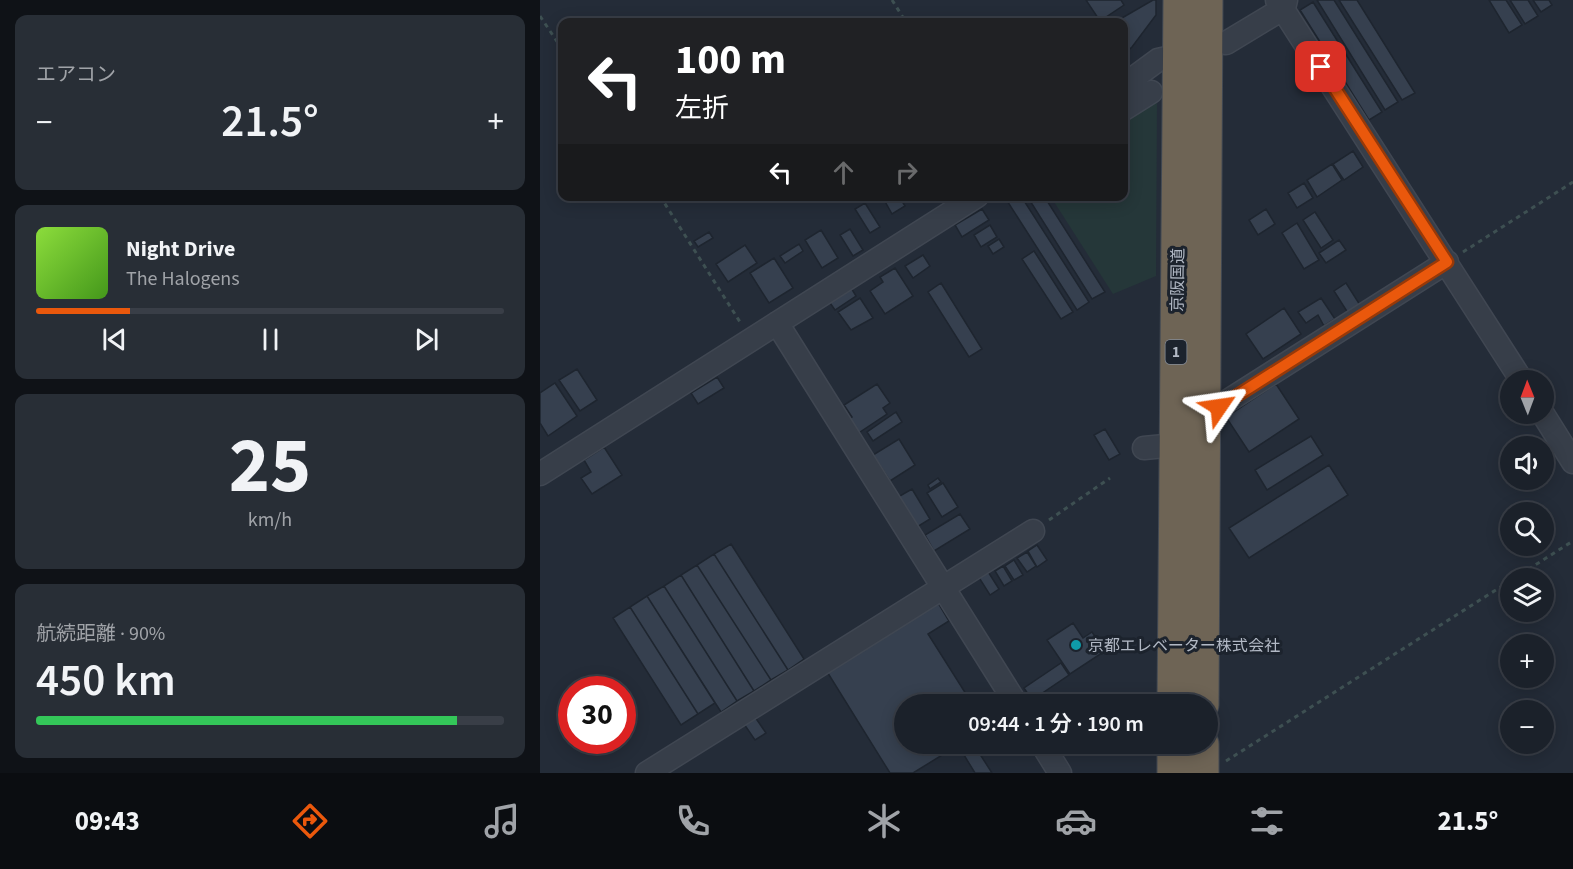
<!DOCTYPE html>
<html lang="ja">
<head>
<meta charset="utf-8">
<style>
	:root { --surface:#1b212a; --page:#282e36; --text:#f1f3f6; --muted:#a0a3a8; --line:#393e47; --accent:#ea580c }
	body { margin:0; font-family:"Source Sans 3","Noto Sans JP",sans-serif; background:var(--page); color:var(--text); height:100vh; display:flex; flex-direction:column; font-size:22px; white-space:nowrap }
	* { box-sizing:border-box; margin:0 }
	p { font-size:20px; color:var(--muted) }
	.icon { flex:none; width:33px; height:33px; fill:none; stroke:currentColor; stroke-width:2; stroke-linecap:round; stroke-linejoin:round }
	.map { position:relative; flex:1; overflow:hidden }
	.side { display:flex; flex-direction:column; gap:15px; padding:15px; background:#0f1217; width:540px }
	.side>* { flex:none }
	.hud { position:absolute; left:18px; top:18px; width:570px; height:183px; border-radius:12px; box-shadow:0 3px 15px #0003,0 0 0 2px var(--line); background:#202124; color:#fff; overflow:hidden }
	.needle { width:39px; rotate:359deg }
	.tools { position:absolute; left:960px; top:370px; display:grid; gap:12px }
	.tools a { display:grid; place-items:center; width:54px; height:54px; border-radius:50%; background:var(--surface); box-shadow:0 3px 15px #0003,0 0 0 2px var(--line); font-size:30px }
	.speed { position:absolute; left:18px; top:676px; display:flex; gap:12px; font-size:30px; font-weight:700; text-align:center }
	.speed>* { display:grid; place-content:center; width:78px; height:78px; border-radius:50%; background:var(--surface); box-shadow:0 3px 15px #0003,0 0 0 2px var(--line); line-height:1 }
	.speed .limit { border:9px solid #d22; background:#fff; color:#111 }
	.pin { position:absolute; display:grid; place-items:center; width:51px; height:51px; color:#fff; margin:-26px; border-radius:12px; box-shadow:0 3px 9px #0006 }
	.me { position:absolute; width:66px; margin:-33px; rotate:58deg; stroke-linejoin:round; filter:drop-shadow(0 0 4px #0008) }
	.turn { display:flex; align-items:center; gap:21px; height:126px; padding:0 18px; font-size:27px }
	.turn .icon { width:78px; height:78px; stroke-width:2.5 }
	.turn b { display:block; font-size:42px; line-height:51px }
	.lanes { display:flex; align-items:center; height:57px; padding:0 18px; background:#0003; justify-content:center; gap:30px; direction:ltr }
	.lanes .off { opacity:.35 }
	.big { font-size:45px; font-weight:600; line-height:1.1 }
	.side .tile { flex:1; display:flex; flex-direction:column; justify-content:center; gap:9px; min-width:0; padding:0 21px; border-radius:12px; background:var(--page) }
	.side .dial { align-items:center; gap:0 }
	.dial b { font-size:78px; line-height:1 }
	.song { display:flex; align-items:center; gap:18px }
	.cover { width:72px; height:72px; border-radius:9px; background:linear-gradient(135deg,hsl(90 70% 55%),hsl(100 70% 35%)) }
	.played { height:6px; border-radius:3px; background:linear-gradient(90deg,var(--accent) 20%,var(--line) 20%) }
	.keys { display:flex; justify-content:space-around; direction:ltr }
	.heat { display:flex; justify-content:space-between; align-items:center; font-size:33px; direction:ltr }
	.charge { height:9px; border-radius:4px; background:linear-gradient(90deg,#34c759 90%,var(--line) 0) }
	.trip { position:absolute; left:354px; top:694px; width:324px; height:60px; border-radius:30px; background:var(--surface); box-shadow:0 3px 15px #0003,0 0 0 2px var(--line); font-weight:600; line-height:60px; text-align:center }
	.dock { display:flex; height:96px; justify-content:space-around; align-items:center; background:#0b0d11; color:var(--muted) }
	.dock .icon { width:42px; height:42px }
	.dock .on { color:var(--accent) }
	.dock b { font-size:27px; color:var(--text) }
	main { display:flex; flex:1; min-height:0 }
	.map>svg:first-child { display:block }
	.green { fill:#253739 }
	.building { fill:#36404f; stroke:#1e252f; stroke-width:1.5 }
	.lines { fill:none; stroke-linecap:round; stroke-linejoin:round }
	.minor-casing { stroke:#404752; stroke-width:25 }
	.highway-casing { stroke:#424953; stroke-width:35 }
	.path { stroke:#3e5052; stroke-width:3; stroke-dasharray:4.5 4.5; stroke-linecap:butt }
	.minor { stroke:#373e49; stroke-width:22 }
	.highway { stroke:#6e6455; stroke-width:33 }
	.route-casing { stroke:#983908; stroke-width:15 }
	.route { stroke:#ea580c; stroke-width:10 }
	.culture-dot { fill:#0f9aa8; stroke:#1c232d; stroke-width:2 }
	.labels { text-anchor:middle; stroke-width:6; stroke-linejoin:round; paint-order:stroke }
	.shield { fill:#1c232d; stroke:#858c97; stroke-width:1.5 }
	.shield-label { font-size:15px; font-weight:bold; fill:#b2b9c5 }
	.street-label { font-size:16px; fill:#b2b9c5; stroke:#1c232d }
	.poi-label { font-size:16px; fill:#b2b9c5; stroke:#1c232d; text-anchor:start }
</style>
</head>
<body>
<main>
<section class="side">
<div class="tile"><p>エアコン</p>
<div class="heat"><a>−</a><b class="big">21.5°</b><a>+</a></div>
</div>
<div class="tile">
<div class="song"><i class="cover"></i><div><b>Night Drive</b><p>The Halogens</p></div></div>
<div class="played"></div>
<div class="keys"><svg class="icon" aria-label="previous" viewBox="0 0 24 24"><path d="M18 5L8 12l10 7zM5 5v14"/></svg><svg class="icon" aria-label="pause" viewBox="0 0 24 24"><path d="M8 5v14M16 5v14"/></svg><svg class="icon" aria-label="next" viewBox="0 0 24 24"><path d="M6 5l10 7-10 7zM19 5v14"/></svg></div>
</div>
<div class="tile dial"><b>25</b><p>km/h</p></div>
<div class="tile"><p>航続距離 · 90%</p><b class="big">450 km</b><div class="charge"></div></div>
</section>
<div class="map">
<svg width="1033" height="773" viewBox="0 0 1033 773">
	<rect width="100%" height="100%" fill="#242c38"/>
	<path class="green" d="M 617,101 L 616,276 L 573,294 L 511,197 L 584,196 L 584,121 Z"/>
	<path class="building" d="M 546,0 L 581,0 L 584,5 L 560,21 Z
		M 613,0 L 616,0 L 616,15 L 592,47 L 584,54 L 584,22 L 575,22 Z
		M 777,0 L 794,0 L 858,102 L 845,110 Z
		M 799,0 L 817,0 L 875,93 L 862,100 Z
		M 949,0 L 966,0 L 982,25 L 969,33 Z
		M 970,0 L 988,0 L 998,16 L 985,24 Z
		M 993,0 L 1009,0 L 1012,5 L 1001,12 Z
		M 773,2 L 842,112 L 829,120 L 760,10 Z
		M 813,151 L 823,167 L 804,180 L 793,164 Z
		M 792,164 L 802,180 L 777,197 L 767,180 Z
		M 764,183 L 773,198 L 757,208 L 748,193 Z
		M 342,196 L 359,196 L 365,206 L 352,214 Z
		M 464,196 L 481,196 L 549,302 L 537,310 Z
		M 487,196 L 504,196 L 565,292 L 552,299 Z
		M 325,203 L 340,227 L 330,233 L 315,209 Z
		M 442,209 L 449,220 L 422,237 L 415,225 Z
		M 726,209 L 735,224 L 718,235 L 709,220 Z
		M 775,212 L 793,240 L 781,248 L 763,220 Z
		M 757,223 L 779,260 L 764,269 L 742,233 Z
		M 450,225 L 457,237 L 441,247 L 434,235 Z
		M 310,229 L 323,250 L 313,256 L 300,235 Z
		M 281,230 L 298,258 L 282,268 L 265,240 Z
		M 169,232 L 173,238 L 158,247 L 154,241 Z
		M 459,239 L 464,247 L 453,254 L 448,246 Z
		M 799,240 L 806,250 L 786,263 L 779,253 Z
		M 259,244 L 263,251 L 245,263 L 240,256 Z
		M 205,245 L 217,263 L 188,282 L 176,264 Z
		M 494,251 L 533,312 L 521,319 L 482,259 Z
		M 383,255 L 390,266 L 373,278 L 365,266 Z
		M 234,258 L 253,288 L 229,303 L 210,273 Z
		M 355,268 L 373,296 L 345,314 L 330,291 L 343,282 L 340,277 Z
		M 401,283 L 442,349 L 429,357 L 388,292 Z
		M 806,283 L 820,305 L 808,313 L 794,291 Z
		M 310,286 L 316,296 L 295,310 L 288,300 Z
		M 320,298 L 333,318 L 311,330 L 298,312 Z
		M 781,298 L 795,319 L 784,326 L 778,315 L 766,323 L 758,312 Z
		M 744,308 L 761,334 L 723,359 L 706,334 Z
		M 37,369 L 57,400 L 40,411 L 19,380 Z
		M 177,377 L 184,388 L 158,404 L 151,393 Z
		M 15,383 L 37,416 L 8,436 L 0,423 L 0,393 Z
		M 337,384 L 350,403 L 343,408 L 347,414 L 317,434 L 307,420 L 312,417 L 304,405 Z
		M 736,384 L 759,419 L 709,452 L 686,417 Z
		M 356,412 L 362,422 L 333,441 L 327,432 Z
		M 565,429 L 580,454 L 569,460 L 554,435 Z
		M 771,436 L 783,455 L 727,490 L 715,470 Z
		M 359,439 L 375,465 L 350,481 L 333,455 Z
		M 64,447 L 82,475 L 52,494 L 41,478 L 51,472 L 44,460 Z
		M 789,465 L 808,495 L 709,558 L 689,528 Z
		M 398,478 L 401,482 L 390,489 L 388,485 Z
		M 403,483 L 418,507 L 402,517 L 387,493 Z
		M 372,489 L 390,519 L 377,527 L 358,497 Z
		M 420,514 L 430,529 L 394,551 L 385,535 Z
		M 191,544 L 264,659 L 248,670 L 174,554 Z
		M 497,545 L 507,560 L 497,567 L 488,551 Z
		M 487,552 L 496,566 L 487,572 L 477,558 Z
		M 174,554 L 248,670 L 231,680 L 157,565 Z
		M 474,560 L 483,575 L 474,580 L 465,566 Z
		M 157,565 L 231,680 L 214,691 L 141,575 Z
		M 463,566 L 472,581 L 464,586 L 455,571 Z
		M 447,570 L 459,589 L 450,595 L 438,576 Z
		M 141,575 L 214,691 L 197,701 L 124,586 Z
		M 124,586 L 197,701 L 181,712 L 107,596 Z
		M 107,596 L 175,703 L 158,714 L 90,607 Z
		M 397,601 L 409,621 L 388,634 L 433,705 L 364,705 L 364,744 L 420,744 L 373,773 L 350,773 L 286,670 Z
		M 90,607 L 158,714 L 141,725 L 73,618 Z
		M 533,623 L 543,638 L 552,632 L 565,651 L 530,674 L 507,640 Z
		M 521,663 L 529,675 L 492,700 L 484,688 Z
		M 215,717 L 226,733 L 215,740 L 204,724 Z
		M 436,748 L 452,773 L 435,773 L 424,755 Z"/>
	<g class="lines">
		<g class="minor-casing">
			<path id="minor" d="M 737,0 L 982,381
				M 686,43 L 744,8 L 746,0
				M 584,85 L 618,60 L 640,55
				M 584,109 L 611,92
				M 237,323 L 477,705
				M 1003,414 L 1033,462
				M 664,416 L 907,262
				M 604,448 L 635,445
				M 0,474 L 437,196
				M 502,744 L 520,773
				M 107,773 L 493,531"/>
		</g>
		<g class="highway-casing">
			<path id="highway" d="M 634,705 L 640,0
				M 662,705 L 666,0
				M 634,773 L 634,744
				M 662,773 L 662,744"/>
		</g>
		<path class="path" d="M 352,0 L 366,22
			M 0,16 L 22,49
			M 120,196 L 200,322
			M 923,252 L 1033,182
			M 509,520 L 570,478
			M 973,579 L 1033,541
			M 686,761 L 970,581"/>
		<use href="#minor" class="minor"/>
		<use href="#highway" class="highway"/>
	</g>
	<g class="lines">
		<g class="route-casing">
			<path id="route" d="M 679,407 L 907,262 L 781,67"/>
		</g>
		<use href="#route" class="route"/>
	</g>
	<circle class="culture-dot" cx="536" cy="645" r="6"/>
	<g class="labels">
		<rect class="shield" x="625.5" y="340" width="21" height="24" rx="4.5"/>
		<g class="shield-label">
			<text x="636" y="357">1</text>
		</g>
		<g class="street-label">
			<text transform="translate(637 280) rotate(-89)" y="6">京阪国道</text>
		</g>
		<g class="poi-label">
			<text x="548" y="651">京都エレベーター株式会社</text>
		</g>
	</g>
</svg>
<div class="tools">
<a><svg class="needle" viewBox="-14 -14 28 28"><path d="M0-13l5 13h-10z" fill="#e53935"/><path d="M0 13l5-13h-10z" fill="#a0a3a8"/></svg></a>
<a><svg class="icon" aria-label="sound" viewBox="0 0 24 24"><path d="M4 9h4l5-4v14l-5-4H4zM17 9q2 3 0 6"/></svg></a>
<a><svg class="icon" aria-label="search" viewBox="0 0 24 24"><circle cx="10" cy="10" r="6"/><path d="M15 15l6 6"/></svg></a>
<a><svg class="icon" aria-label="layers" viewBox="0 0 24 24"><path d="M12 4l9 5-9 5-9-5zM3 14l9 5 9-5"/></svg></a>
<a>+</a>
<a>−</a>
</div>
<div class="speed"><div class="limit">30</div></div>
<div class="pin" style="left:781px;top:67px;background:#d93025"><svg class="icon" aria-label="arrive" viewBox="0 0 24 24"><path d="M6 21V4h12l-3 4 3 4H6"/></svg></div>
<svg class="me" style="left:679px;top:407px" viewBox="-20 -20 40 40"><path d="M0-17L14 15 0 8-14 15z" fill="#ea580c" stroke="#fff" stroke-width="4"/></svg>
<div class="trip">09:44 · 1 分 · 190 m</div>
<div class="hud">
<div class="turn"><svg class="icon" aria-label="left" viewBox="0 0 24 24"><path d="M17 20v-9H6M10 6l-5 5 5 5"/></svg><div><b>100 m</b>左折</div></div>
<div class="lanes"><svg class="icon" aria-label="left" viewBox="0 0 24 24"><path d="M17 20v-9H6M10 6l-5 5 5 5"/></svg><svg class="icon off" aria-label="ahead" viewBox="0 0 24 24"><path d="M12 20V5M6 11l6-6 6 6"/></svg><svg class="icon off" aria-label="right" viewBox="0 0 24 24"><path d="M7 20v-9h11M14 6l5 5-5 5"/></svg></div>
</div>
</div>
</main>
<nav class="dock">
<b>09:43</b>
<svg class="icon on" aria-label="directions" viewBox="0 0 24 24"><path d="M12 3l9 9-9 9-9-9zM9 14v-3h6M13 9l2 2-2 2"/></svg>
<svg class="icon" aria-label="music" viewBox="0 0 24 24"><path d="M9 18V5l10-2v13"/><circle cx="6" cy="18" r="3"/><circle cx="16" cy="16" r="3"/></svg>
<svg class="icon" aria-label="phone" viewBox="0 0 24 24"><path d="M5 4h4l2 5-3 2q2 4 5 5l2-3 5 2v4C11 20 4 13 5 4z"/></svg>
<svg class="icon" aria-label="climate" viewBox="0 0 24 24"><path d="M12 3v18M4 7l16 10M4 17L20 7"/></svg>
<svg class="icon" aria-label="car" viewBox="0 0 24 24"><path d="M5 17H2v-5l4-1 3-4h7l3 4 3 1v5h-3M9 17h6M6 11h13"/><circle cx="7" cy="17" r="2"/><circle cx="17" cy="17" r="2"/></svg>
<svg class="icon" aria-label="filters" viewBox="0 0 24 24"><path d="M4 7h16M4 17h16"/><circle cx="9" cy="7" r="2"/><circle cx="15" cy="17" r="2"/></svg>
<b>21.5°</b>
</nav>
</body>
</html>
